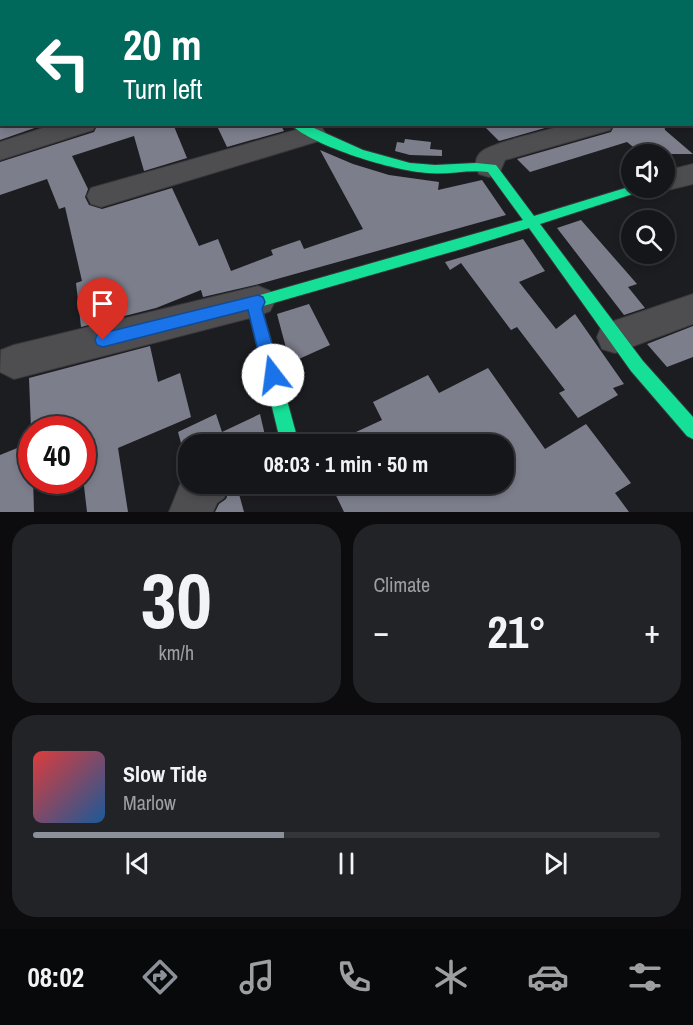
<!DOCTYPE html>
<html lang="en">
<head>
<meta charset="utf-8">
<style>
	:root { --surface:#151619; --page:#222326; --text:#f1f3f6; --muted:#9d9fa2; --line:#343538; --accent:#8c9099 }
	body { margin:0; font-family:"Archivo Narrow",sans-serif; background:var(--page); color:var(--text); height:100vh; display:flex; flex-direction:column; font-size:22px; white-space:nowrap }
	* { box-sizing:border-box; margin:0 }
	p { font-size:20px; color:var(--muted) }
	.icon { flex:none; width:33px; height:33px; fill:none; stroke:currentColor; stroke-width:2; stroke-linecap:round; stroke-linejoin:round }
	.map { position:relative; height:512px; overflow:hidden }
	.panel { display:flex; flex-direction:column; gap:12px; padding:12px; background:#0c0c0e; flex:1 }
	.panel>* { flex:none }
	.guide { position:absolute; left:0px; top:0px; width:693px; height:126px; box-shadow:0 3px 9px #0003,0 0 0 2px var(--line); background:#00695c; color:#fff; overflow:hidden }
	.tools { position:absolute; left:621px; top:144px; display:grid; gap:12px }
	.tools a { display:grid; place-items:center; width:54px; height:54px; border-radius:50%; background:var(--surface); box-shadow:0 3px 9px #0003,0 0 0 2px var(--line); font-size:30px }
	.speed { position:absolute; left:18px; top:416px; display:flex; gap:12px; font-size:30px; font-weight:700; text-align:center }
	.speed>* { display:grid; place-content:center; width:78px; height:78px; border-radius:50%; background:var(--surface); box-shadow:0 3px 9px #0003,0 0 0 2px var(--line); line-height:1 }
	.speed .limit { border:9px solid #d22; background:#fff; color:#111 }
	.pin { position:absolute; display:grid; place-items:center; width:51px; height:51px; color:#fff; margin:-62px -26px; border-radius:50% 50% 50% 0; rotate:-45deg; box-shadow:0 0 6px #0007 }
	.pin .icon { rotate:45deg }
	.me { position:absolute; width:66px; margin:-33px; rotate:345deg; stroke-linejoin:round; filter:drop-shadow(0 0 4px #0008) }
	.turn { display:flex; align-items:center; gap:21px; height:126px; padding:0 24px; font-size:27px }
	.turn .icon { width:78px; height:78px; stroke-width:2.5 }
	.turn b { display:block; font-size:42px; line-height:51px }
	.big { font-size:45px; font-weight:700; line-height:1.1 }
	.panel .card { flex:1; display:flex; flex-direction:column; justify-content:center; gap:9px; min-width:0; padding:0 21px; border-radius:24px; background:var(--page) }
	.panel .dial { align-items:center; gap:0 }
	.dial b { font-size:78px; line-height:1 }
	.song { display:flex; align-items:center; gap:18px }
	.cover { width:72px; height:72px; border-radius:9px; background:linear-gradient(135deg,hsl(0 70% 55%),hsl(210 70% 35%)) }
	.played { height:6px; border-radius:3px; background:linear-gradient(90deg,var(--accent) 40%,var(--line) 40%) }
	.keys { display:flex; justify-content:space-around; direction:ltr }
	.heat { display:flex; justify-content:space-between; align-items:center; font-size:33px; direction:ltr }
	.panel .tiles { flex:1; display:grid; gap:12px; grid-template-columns:1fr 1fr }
	.card:last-child { grid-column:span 2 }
	.trip { position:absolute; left:178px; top:434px; width:336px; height:60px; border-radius:24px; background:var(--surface); box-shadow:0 3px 9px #0003,0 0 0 2px var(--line); font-weight:700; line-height:60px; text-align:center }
	.tab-bar { display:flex; height:96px; justify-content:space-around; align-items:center; background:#08090a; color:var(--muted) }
	.tab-bar .icon { width:42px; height:42px }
	.tab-bar .selected { color:var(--accent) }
	.tab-bar b { font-size:27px; color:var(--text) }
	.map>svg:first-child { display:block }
	.building { fill:#7d7e8c }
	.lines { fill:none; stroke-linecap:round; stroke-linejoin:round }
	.street-casing { stroke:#38383b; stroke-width:2 }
	.fast-casing { stroke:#38383b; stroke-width:2 }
	.street { fill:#4e4e51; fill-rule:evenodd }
	.fast { fill:#16e098; fill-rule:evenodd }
	.route { fill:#1a73e8; stroke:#114b97; stroke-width:1.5 }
</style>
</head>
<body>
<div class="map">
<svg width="693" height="512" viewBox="0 0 693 512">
	<rect width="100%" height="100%" fill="#1c1d21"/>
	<path class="building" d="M 0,124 L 46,124 L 0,140 Z
		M 98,124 L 173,124 L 187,158 L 144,171 L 134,136 L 72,156 L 88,189 L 85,197 L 89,205 L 102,209 L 172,188 L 199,246 L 218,239 L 231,271 L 273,255 L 271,250 L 300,240 L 304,249 L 363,229 L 320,150 L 353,164 L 389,175 L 439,182 L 438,190 L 482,180 L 506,215 L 259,284 L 203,297 L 201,290 L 156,308 L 81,327 L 76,283 L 82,281 L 65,207 L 59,209 L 47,179 L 0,195 L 0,162 L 94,132 Z
		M 216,124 L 280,124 L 284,131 L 227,147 Z
		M 482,124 L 559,124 L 499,141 Z
		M 615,124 L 664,124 L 665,130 L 693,154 L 642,154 L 627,142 L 530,172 L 517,159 L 611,132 Z
		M 405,139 L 431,142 L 430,149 L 442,150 L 442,156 L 410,155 L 395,151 L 397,142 L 404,143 Z
		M 581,220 L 637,284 L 628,287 L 645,308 L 624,315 L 557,228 Z
		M 523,239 L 545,271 L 519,282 L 556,329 L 575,314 L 624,384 L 613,388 L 618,395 L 578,418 L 559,393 L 565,390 L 517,327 L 511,330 L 461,263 L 450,270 L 445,262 Z
		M 309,304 L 330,345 L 290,363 L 277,314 Z
		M 693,326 L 693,357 L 667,367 L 647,344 Z
		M 150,346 L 158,382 L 180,373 L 191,417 L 118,448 L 128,512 L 87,512 L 82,469 L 85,465 L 82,429 L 31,429 L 29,378 Z
		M 488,368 L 545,449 L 586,424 L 631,483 L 615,493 L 629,512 L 344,512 L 330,483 L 504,483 L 504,444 L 330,444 L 382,420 L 373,402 L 428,375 L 439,393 Z
		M 216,414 L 222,432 L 260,414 L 267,444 L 189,444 L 188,469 L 178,432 Z
		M 32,442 L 34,512 L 0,512 L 0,455 Z
		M 232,483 L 236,483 L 244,512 L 215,512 L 219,504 L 226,499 Z"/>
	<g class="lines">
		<g class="street-casing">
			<path id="street" d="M 143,0 L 163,0 L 163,2 L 143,2 Z
				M 210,0 L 236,0 L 209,2 Z
				M 0,62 L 2,62 L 2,76 L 0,76 Z
				M 55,124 L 96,124 L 93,130 L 0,160 L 0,142 Z
				M 569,124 L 613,124 L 610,130 L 505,160 L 499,174 L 489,177 L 479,174 C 475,167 474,160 480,153 C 489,143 553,129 569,124 Z
				M 313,125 L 322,128 L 326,134 L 322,140 L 101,207 L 91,204 L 87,196 L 91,188 Z
				M 693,164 L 693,184 L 664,191 L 654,188 L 664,188 L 664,171 Z
				M 258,286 L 270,291 L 275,301 L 270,311 L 258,316 L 14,379 L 0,372 L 1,350 L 14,345 Z
				M 693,294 L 693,324 L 615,353 L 602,349 L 597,337 L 602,325 Z
				M 189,471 L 189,483 L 230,483 L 224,498 L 217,503 L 213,512 L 169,512 L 182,480 Z"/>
		</g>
		<g class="fast-casing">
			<path id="fast" d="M 290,124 L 305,124 L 363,150 L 410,163 L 435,165 L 476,163 L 496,165 L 534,216 L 632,186 L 632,188 L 644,188 L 642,191 L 540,224 L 643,361 L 693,417 L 693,439 L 687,436 L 631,371 L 529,228 L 465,248 L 263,306 L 262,309 L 299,444 L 281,444 L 248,309 L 253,297 L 523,220 L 488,172 C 468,169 448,175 428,173 C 394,171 315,147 290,124 Z"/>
		</g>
		<use href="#street" class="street"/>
		<use href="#fast" class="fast"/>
	</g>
	<path class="route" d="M 258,295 L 263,297 L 265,302 L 262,309 L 281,375 L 278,381 L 273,383 L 267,381 L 264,375 L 248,310 L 103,347 L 97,345 L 95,340 L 97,335 L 103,333 Z"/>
</svg>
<div class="tools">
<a><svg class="icon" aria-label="sound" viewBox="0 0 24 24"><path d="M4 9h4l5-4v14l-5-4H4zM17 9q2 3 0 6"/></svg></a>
<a><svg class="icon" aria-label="search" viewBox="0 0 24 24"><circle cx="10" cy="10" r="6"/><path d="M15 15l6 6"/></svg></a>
</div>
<div class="speed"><div class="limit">40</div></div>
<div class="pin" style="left:103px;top:340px;background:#d93025"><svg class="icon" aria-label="arrive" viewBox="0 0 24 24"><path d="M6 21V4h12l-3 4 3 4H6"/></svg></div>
<svg class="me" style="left:273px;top:375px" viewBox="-20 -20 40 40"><circle r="19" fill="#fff"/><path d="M0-13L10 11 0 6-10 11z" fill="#1a73e8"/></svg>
<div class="trip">08:03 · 1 min · 50 m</div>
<div class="guide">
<div class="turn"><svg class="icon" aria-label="left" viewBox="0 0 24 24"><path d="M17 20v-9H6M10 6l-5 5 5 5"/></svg><div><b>20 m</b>Turn left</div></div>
</div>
</div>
<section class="panel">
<div class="tiles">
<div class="card dial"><b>30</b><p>km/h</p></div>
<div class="card"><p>Climate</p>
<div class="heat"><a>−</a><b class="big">21°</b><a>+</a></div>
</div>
<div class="card">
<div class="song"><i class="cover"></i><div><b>Slow Tide</b><p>Marlow</p></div></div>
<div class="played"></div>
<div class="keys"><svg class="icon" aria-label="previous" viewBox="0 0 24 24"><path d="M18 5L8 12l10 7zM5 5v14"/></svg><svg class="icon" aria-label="pause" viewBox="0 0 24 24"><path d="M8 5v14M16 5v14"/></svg><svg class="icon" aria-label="next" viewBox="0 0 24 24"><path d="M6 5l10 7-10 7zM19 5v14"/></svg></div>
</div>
</div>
</section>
<nav class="tab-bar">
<b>08:02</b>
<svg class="icon selected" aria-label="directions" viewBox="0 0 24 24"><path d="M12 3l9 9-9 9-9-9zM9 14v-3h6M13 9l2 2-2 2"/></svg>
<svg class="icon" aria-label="music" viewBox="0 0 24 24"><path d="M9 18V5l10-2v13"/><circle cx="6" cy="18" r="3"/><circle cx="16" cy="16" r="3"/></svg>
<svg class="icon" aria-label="phone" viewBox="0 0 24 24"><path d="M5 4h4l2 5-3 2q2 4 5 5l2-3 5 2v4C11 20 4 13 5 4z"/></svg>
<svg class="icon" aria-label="climate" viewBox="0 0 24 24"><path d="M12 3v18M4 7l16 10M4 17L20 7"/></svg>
<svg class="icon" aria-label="car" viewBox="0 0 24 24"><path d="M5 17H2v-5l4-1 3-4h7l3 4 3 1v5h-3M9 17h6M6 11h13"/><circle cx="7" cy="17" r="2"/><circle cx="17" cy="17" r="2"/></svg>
<svg class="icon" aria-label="filters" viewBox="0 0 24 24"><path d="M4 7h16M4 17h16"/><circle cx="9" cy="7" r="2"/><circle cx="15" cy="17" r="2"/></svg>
</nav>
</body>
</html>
